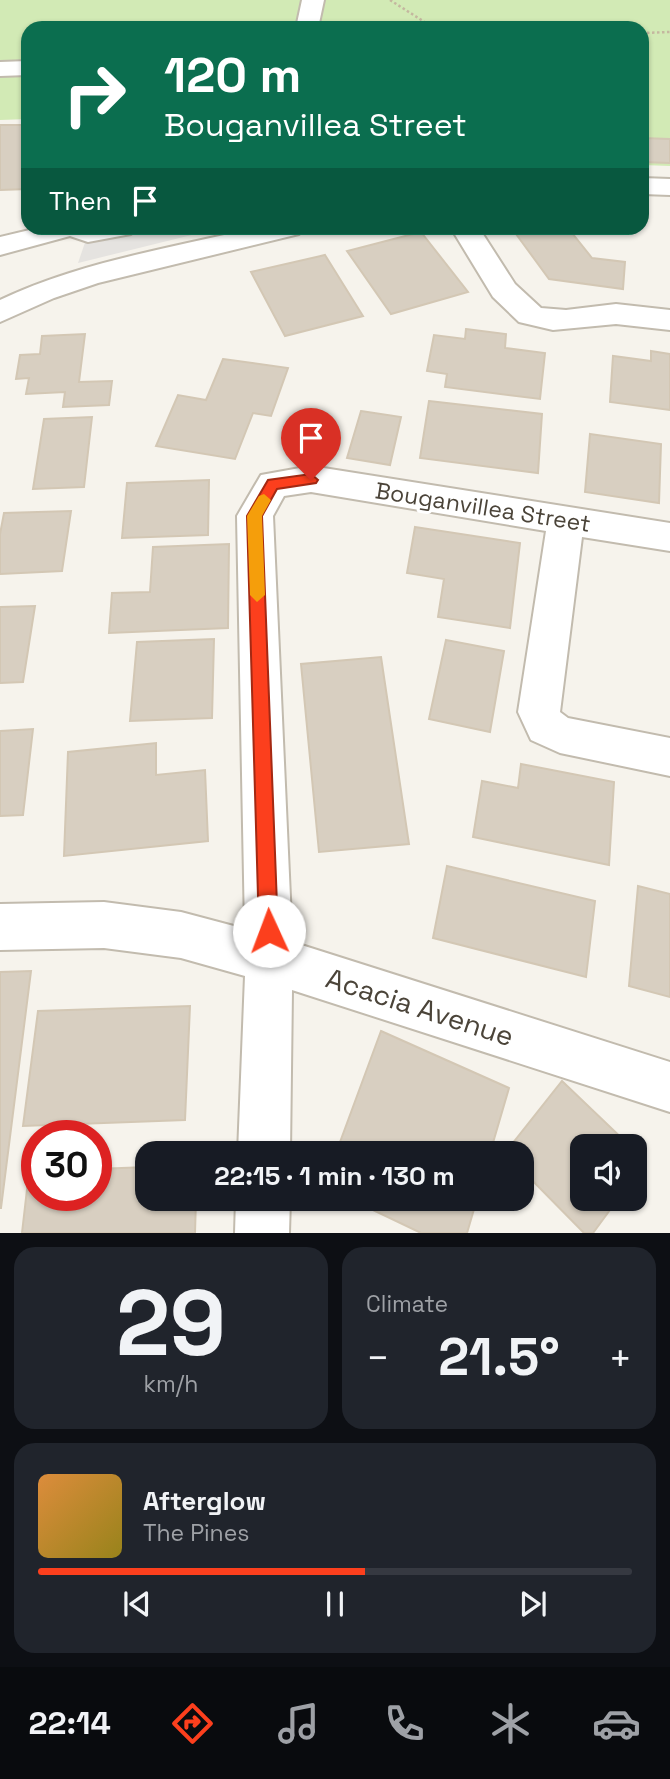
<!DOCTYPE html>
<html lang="en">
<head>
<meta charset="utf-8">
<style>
	:root { --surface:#171b24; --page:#20242c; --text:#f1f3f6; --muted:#9ea1a6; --line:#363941; --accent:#fc3f1d }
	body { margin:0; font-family:"Space Grotesk",sans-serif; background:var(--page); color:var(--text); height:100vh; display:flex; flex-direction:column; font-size:26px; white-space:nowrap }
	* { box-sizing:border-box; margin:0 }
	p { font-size:23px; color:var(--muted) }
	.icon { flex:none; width:38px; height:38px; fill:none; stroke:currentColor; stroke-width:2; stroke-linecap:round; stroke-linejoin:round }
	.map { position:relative; height:1233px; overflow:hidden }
	.sheet { display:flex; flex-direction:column; gap:14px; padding:14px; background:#0d0f14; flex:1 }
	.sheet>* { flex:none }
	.top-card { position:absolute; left:21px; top:21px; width:628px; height:214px; border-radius:21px; box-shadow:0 2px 5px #0004; background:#0b6e4f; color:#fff; overflow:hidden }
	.controls { position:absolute; left:570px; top:1134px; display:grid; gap:14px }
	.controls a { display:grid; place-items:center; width:77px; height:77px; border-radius:14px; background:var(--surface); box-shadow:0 2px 5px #0004; font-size:35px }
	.speed { position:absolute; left:21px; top:1120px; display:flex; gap:14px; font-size:35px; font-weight:700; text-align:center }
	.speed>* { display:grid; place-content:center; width:91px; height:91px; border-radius:50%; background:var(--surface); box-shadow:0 2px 5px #0004; line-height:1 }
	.speed .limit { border:10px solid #d22; background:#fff; color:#111 }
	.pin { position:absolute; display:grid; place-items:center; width:60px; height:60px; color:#fff; margin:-72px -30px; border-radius:50% 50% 50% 0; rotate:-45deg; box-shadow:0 0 7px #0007 }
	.pin .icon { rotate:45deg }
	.me { position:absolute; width:77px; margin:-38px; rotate:358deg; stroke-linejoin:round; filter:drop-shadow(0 0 5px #0008) }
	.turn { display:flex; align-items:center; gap:24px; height:147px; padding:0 28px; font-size:32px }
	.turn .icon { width:91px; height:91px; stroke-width:2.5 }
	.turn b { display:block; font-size:49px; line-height:60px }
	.then { display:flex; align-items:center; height:66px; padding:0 28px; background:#0003; gap:14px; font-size:26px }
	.big { font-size:52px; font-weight:700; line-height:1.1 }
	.sheet .card { flex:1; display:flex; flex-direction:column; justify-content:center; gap:10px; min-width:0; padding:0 24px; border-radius:21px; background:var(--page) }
	.sheet .dial { align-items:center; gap:0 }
	.dial b { font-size:91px; line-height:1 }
	.song { display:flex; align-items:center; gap:21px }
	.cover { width:84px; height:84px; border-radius:10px; background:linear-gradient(135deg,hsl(30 70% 55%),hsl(50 70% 35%)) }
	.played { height:7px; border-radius:4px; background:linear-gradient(90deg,var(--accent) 55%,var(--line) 55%) }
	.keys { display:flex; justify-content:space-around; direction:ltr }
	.heat { display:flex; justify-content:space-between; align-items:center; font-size:38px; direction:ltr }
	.sheet .tiles { flex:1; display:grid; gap:14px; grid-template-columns:1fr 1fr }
	.card:last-child { grid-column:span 2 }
	.trip { position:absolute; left:135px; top:1141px; width:399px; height:70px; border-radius:21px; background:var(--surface); box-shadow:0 2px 5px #0004; font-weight:700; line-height:70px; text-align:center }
	.tabs { display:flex; height:112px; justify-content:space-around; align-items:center; background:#090b0e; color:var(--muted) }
	.tabs .icon { width:49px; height:49px }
	.tabs .selected { color:var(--accent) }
	.tabs b { font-size:32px; color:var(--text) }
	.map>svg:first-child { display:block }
	.green { fill:#d2eab5 }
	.parking { fill:#e5e3e0 }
	.building { fill:#d8cfc1; stroke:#d3c7b4; stroke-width:2 }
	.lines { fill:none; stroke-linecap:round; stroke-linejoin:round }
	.minor-casing { stroke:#c2bbae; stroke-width:4 }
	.path { stroke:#c4b79f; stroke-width:2.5; stroke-dasharray:2.5 2.5; stroke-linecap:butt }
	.minor { fill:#fff; fill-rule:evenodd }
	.route { fill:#fc3f1d; stroke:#a42913; stroke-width:2 }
	.slow { fill:#f59e0b }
	.labels { text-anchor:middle; stroke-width:6; stroke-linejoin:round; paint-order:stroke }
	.street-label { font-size:23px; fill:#4b4439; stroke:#fff }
	.near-street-label { font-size:28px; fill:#4b4439; stroke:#fff }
</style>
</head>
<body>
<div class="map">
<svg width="670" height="1233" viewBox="0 0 670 1233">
	<rect width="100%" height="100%" fill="#f6f3ec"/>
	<path class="green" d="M 0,0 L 670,0 L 670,166 L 642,165 L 642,28 L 28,28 L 28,119 L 0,120 Z"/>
	<path class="parking" d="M 90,228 L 220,228 L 78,263 Z"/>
	<path class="building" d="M 0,125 L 28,125 L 28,189 L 0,190 Z
		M 642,138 L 670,139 L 670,163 L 642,162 Z
		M 547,228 L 568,228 L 592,258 L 625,262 L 623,289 L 549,279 L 516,234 Z
		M 421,232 L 468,292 L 391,314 L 347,251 Z
		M 325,255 L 363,316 L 285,336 L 251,272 Z
		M 466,329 L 506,334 L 505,348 L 545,353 L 540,399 L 445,387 L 447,374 L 427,371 L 434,335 L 465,339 Z
		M 85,334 L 79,382 L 112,381 L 109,405 L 63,407 L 65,392 L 26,394 L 29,378 L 16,379 L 20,355 L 40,354 L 42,336 Z
		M 651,351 L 670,354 L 670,410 L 610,402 L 613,356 L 651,361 Z
		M 223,359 L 288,368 L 271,416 L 253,413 L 235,459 L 156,446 L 178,395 L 206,400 Z
		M 429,401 L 542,414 L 538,473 L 420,458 Z
		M 361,411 L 401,417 L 390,465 L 347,458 Z
		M 92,417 L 84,487 L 33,489 L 44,419 Z
		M 590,434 L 661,444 L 659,503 L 585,492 Z
		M 209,480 L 208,535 L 122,538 L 127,483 Z
		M 71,511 L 62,571 L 0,574 L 0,534 L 4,513 Z
		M 415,527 L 520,543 L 510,628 L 438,617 L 444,579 L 407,573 Z
		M 229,544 L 228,628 L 109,633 L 112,593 L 150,592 L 153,547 Z
		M 35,606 L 23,682 L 0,683 L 0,607 Z
		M 214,639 L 212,718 L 130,721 L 137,642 Z
		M 446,640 L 504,651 L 490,732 L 429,719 Z
		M 381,657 L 409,844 L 319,852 L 301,664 Z
		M 33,729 L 23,815 L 0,816 L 0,731 Z
		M 156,743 L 156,775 L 205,770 L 208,841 L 64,856 L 68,752 Z
		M 521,764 L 614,782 L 609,865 L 473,837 L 482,781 L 518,788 Z
		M 447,866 L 595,901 L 586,977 L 433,938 Z
		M 638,886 L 670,894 L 670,997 L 629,986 Z
		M 31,971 L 1,1208 L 0,1208 L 0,972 Z
		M 190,1006 L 185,1120 L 23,1126 L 38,1011 Z
		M 381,1031 L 509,1088 L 490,1153 L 336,1153 Z
		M 562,1081 L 630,1146 L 583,1146 L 583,1199 L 618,1199 L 593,1233 L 584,1233 L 522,1170 L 522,1153 L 505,1153 Z
		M 147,1167 L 147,1199 L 196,1199 L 195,1233 L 22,1233 L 29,1172 L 37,1172 L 37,1195 L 96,1195 L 96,1169 Z
		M 350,1199 L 477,1199 L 467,1233 L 421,1233 Z"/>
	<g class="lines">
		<g class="minor-casing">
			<path id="minor" d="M 302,0 L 324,0 L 318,28 L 296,28 Z
				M 28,61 L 28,75 L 0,76 L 0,62 Z
				M 642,178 L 670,179 L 670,195 L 642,194 Z
				M 38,228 L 135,228 L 131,234 L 88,242 L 70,236 L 0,255 L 0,237 Z
				M 255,228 L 303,228 L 299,234 L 98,283 L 54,298 L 0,322 L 0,300 C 80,262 170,248 255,228 Z
				M 451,228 L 479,228 L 515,284 L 541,308 L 566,310 L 616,304 L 670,310 L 670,330 L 616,324 L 553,330 L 519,322 L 493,297 Z
				M 311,466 L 670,523 L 670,551 L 582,537 L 560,712 L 568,718 L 670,738 L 670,776 L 560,753 L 531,740 L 518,712 L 546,531 L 311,492 L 284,496 L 273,516 L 292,942 L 670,1062 L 670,1112 L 292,990 L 290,1153 L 238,1153 L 245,976 L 181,958 L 104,948 L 0,950 L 0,904 L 104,902 L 181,912 L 245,929 L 237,516 L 261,475 Z
				M 236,1199 L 290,1199 L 289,1233 L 235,1233 Z"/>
		</g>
		<path class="path" d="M 390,0 L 434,28
			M 642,33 L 670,32"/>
		<use href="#minor" class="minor"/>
	</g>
	<path class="route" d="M 311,474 L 318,480 L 316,483 L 277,489 L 262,516 L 278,931 L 275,938 L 269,941 L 262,938 L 259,931 L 247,516 L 268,480 Z"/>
	<path class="slow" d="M 264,494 L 271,500 L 262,516 L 265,595 L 257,602 L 250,595 L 247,516 L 259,496 Z"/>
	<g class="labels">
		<g class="street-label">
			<text transform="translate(483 507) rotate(9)" y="8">Bouganvillea Street</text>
		</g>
		<g class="near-street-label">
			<text transform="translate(420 1007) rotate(18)" y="10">Acacia Avenue</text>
		</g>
	</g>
</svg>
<div class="controls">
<a><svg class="icon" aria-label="sound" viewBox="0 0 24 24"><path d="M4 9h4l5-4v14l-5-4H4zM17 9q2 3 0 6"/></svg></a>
</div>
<div class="speed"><div class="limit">30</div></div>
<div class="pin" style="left:311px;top:480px;background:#d93025"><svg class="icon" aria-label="arrive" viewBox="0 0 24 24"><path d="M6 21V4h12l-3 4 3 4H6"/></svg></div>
<svg class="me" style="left:269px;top:931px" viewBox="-20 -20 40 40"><circle r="19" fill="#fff"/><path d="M0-13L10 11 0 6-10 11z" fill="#fc3f1d"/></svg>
<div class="trip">22:15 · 1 min · 130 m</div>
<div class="top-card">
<div class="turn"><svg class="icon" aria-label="right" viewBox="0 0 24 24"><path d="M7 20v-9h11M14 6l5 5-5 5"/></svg><div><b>120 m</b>Bouganvillea Street</div></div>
<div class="then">Then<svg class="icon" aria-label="arrive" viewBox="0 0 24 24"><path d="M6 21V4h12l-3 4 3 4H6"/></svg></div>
</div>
</div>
<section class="sheet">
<div class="tiles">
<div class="card dial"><b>29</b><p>km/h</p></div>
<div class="card"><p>Climate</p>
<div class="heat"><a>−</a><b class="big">21.5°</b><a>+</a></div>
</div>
<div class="card">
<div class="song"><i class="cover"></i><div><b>Afterglow</b><p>The Pines</p></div></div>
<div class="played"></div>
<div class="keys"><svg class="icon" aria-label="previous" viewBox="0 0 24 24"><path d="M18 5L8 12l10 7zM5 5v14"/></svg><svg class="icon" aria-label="pause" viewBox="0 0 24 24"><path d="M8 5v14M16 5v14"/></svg><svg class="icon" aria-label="next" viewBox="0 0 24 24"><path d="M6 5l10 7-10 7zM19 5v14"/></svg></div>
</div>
</div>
</section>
<nav class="tabs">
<b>22:14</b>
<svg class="icon selected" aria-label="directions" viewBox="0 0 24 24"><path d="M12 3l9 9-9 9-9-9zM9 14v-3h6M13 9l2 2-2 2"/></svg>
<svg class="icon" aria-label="music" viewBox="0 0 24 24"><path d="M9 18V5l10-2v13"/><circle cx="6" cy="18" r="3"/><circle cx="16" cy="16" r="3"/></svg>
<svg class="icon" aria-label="phone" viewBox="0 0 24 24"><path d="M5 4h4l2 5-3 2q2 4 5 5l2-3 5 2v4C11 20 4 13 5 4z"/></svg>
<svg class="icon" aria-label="climate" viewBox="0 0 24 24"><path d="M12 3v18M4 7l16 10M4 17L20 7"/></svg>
<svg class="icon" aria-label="car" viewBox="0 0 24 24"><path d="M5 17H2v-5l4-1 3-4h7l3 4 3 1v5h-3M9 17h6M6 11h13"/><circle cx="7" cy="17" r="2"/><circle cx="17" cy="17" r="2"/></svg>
</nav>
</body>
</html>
